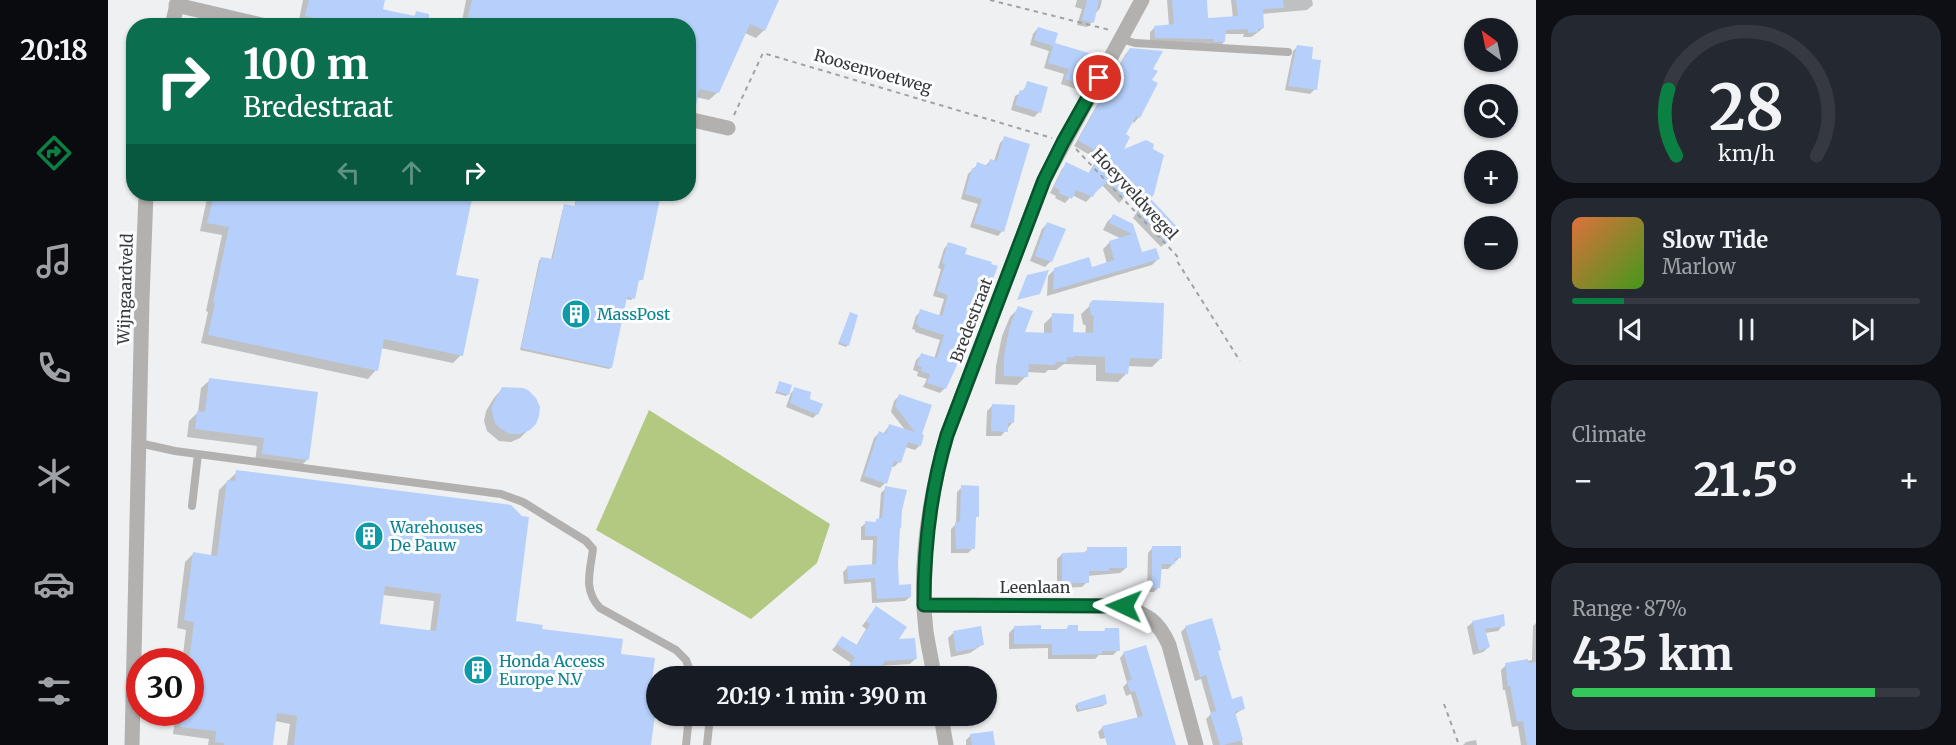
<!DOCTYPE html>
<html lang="en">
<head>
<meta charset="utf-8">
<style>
	:root { --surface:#171b24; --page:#242831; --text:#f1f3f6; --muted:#9ea1a6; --line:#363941; --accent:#0b8043 }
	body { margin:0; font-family:Merriweather,serif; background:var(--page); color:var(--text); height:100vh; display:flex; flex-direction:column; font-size:22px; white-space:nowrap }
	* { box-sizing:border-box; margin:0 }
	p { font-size:20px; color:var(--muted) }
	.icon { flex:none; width:33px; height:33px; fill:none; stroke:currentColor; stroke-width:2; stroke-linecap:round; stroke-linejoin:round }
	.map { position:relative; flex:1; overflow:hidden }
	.side { display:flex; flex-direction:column; gap:15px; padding:15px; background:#0d0f14; width:420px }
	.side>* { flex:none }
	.hud { position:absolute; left:18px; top:18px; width:570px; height:183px; border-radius:24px; box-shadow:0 2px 4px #0004; background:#0b6e4f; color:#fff; overflow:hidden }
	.needle { width:39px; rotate:327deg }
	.buttons { position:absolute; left:1356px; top:18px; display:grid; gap:12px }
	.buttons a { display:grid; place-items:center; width:54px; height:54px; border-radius:50%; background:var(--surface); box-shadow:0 2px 4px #0004; font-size:30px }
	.speed { position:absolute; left:18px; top:648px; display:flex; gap:12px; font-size:30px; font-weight:700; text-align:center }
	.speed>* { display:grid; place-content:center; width:78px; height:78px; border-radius:50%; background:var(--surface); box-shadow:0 2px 4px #0004; line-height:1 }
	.speed .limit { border:9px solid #d22; background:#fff; color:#111 }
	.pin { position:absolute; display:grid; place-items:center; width:51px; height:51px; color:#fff; margin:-26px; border:3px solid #fff; border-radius:50%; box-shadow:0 2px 6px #0007 }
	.me { position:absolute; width:66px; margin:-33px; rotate:272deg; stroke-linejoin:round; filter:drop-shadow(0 0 4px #0008) }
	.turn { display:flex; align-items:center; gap:21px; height:126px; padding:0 18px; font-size:27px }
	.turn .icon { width:78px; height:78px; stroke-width:2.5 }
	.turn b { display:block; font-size:42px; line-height:51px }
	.lanes { display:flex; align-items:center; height:57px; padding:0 18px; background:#0003; justify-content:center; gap:30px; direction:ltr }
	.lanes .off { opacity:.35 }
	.big { font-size:45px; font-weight:700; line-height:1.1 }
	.side .widget { flex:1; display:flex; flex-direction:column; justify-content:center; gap:9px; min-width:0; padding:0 21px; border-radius:24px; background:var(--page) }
	.side .dial { align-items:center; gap:0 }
	.dial svg { height:156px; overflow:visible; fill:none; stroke:var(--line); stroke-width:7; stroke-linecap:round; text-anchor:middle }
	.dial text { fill:var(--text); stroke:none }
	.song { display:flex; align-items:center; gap:18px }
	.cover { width:72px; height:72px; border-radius:9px; background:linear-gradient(135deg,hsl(20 70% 55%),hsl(100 70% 35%)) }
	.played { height:6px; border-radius:3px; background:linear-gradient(90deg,var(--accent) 15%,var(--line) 15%) }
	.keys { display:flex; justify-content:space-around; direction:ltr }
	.heat { display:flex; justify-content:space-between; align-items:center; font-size:33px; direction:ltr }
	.charge { height:9px; border-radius:4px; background:linear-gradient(90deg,#34c759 87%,var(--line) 0) }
	.trip { position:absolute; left:538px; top:666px; width:351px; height:60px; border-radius:30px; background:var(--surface); box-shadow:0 2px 4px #0004; font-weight:700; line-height:60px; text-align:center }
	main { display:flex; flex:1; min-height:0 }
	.dock { display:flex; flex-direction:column; width:108px; justify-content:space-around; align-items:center; background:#090b0e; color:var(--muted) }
	.dock .icon { width:42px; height:42px }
	.dock .selected { color:var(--accent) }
	.dock b { font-size:27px; color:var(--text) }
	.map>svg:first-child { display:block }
	.green { fill:#b3c880 }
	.shadow { fill:#0003; fill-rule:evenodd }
	.building { fill:#b6d0fb; fill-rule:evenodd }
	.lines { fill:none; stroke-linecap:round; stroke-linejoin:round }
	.path { stroke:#a1a2a3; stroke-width:2; stroke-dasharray:4.5 4.5; stroke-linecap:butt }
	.lane { stroke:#b2b1b0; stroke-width:8 }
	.street { stroke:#b2b1b0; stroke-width:15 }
	.route-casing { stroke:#07532c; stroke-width:15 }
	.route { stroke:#0b8043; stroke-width:10 }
	.labels { text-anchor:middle; stroke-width:6; stroke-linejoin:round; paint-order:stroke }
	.street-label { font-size:16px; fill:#383839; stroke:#fcfdff }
	.culture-label { font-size:16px; fill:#0d838f; stroke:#fcfdff; text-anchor:start }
</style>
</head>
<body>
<main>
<nav class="dock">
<b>20:18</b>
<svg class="icon selected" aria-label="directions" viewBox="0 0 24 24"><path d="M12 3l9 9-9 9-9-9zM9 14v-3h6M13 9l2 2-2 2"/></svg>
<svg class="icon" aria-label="music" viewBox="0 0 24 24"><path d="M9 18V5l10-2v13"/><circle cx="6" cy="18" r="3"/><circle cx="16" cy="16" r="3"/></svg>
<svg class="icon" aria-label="phone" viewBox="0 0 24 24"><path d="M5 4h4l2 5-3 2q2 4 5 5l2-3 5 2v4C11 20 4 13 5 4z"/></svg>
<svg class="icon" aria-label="climate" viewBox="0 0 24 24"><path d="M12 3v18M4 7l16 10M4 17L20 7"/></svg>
<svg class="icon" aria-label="car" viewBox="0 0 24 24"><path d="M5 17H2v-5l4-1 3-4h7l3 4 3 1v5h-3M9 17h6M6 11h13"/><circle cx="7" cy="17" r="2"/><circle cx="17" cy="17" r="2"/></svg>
<svg class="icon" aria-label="filters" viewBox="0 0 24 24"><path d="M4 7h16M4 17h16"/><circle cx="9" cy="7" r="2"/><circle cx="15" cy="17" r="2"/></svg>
</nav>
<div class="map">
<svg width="1428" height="745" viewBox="0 0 1428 745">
	<rect width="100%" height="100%" fill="#eff0f2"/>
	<path class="green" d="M 541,410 L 722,524 L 709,563 L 643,619 L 488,530 Z"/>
	<path class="shadow" d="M 195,0 L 275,0 L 273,10 L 305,17 L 309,13 L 318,26 L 194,26 L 190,25 Z
		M 358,0 L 670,0 L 656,30 L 648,38 L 637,33 L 610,92 L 601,100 L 588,97 L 585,110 L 580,115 L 580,26 L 353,26 Z
		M 969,0 L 994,0 L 992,8 L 987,14 L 984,22 L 979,27 L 969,25 L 974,9 L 967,7 Z
		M 1059,0 L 1098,0 L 1099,20 L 1125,18 L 1123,0 L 1204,0 L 1205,5 L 1199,10 L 1154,14 L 1155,28 L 1149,33 L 1143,37 L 1135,37 L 1136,34 L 1116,34 L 1116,42 L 1111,47 L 1101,46 L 1101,43 L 1042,43 L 1042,32 L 1047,27 L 1061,26 Z
		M 930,28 L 945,44 L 973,84 L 968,89 L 953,84 L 956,74 L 936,68 L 941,51 L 922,45 L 925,34 Z
		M 1189,47 L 1202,61 L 1207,89 L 1202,94 L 1177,90 L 1185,51 Z
		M 1022,49 L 1043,69 L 1042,81 L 1031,117 L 1026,123 L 1024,121 L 1016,135 L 1012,152 L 1041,199 L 1070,230 L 1053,247 L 1025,218 L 1034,204 L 1013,191 L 1015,199 L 1011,203 L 994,185 L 978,202 L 964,195 L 957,203 L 947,198 L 948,196 L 942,193 L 954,169 L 959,164 L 980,174 L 989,159 L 966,146 L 1017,55 Z
		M 920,83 L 931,112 L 926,117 L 903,110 L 907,96 L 914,92 Z
		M 897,138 L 894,231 L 890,236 L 862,227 L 870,204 L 853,199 L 860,174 L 870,164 L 877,166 L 883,160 L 886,161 L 892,143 Z
		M 100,194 L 364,194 L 346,276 L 353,355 L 345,363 L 273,348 L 268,370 L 260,379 L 93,343 L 100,312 L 98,311 L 114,235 L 92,231 Z
		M 492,194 L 552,194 L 533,280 L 529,281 L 525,298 L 523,300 L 517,299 L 503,367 L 501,369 L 412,350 L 431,261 L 433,258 L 443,260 L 455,208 L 457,206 L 466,208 L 468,198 L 470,195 L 491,200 Z
		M 1005,216 L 1024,225 L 1033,254 L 1050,259 L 1044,265 L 939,296 L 940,276 L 946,270 L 983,269 L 999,264 L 995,249 L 1001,243 L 1014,239 L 995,230 L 999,222 Z
		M 940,223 L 943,261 L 937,267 L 922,261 L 934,229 Z
		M 840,244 L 857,249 L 837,388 L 832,393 L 815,387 L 819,379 L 809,376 L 810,372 L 805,370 L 808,360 L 813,355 L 826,359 L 832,340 L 807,332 L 807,330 L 804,329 L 808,316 L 813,311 L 831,316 L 836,299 L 825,296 L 833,269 L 830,268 L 836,249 Z
		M 986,302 L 1053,358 L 1044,367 L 1019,366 L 1019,373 L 1010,382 L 988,381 L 988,365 L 956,364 L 948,370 L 940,370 L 937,373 L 919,372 L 918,376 L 909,385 L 887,384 L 888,366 L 894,336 L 902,317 L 911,308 L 915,334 L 936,334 L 936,324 L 945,315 L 964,334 L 977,334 L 978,326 L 975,324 L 973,314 Z
		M 742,314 L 740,345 L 738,347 L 730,344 Z
		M 102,380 L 199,460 L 191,468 L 147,462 L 149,446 L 79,437 L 81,421 L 90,412 L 93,388 Z
		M 672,383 L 680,394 L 678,396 L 667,393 Z
		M 394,389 L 425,425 L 412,438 L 403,442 L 391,441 L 379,431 L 376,421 L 378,411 L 386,398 Z
		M 687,389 L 700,400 L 709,414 L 705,418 L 678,407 L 683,393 Z
		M 791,396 L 812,435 L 812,445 L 807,450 L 797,447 L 791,462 L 786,467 L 783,466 L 777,483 L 772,488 L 752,481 L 766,438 L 771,433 L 775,434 L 781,426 L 798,431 L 783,412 L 786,401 Z
		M 884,406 L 905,422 L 893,436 L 878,436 L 879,411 Z
		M 129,472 L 406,623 L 511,655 L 542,682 L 549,683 L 542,745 L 179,745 L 182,724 L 167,721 L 164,745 L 100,745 L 101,739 L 65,734 L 68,712 L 82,712 L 82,662 L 74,662 L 78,630 L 69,628 L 77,562 L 85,554 L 103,556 L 111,490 ZM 274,595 L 326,601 L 322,632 L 270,625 Z
		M 854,487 L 869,516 L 866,520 L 865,548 L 860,553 L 843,553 L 843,529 L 848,524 L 849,492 Z
		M 778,488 L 790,529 L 790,586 L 802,597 L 797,601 L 764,603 L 763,582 L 736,584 L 735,572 L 740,567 L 764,566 L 765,540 L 753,540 L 753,527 L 758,523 L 766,523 L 771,520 L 773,493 Z
		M 1045,547 L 1072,557 L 1060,569 L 1052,569 L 1051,587 L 1046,592 L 1039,592 L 1040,553 Z
		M 980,549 L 1018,568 L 1012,573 L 979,576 L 979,582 L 974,587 L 949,588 L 949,559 L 954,554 L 975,554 Z
		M 768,608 L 788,641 L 807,659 L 802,664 L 772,666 L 765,676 L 735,676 L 743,663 L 724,650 L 734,638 L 748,646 L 758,629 L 754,626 Z
		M 1365,622 L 1395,625 L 1390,631 L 1377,633 L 1381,647 L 1375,652 L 1365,655 L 1359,627 Z
		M 1428,623 L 1428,745 L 1413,745 L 1410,726 L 1404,727 L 1397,690 L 1395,690 L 1393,670 L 1398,665 L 1424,660 L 1425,626 Z
		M 907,627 L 931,631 L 957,631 L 960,627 L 969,633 L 995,632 L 997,630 L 1010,650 L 1005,655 L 991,655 L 987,659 L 940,659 L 940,648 L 901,649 L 901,633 Z
		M 1078,627 L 1109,652 L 1123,700 L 1135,709 L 1126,715 L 1135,745 L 1105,745 L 1098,719 L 1103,714 L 1093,679 L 1087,681 L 1073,632 Z
		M 845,633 L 875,644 L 862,653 L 843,657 L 840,638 Z
		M 1016,653 L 1066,745 L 1010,745 L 1008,736 L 992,739 L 990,732 L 995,727 L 1030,719 L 1023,694 L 1018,696 L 1015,687 L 1019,683 L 1012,658 Z
		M 883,683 L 885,699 L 879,705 L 879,684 Z
		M 969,704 L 997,704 L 995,706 L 969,712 L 967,706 Z
		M 863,735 L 885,745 L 858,745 L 858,740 Z
		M 1368,740 L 1369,745 L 1355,745 L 1358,742 Z"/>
	<path class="building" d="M 201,0 L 277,0 L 275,9 L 278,10 L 307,16 L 308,11 L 321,14 L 321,18 L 333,20 L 332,26 L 240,26 L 197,16 Z
		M 364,0 L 671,0 L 657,31 L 642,24 L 611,93 L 591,89 L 587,111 L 580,109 L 580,26 L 358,26 Z
		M 979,0 L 991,0 L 986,23 L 974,20 Z
		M 1064,0 L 1099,0 L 1100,18 L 1130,16 L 1128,0 L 1175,0 L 1176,8 L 1155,9 L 1156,28 L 1150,29 L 1150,32 L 1140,33 L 1140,29 L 1118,30 L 1117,42 L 1106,42 L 1106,39 L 1047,38 L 1046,26 L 1066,24 Z
		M 930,27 L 950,33 L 947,43 L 991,56 L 975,85 L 957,79 L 961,69 L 940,63 L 945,46 L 926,40 Z
		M 1189,45 L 1205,47 L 1204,59 L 1213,60 L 1209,90 L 1180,86 Z
		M 1022,48 L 1055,51 L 1045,69 L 1050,71 L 1044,80 L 1050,83 L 1032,118 L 1028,116 L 1018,134 L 1022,137 L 1016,149 L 1038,140 L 1046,144 L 1045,149 L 1056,155 L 1046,194 L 1043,199 L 1072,230 L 1059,243 L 1030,212 L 1038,198 L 1015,185 L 1014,188 L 1017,199 L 1000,181 L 987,193 L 985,197 L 968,190 L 964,199 L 951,193 L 952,190 L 946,187 L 958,162 L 981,173 L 993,154 L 970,140 Z
		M 919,81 L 940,87 L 933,113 L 907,105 L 912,90 L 916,91 Z
		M 896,136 L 922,144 L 896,232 L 866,223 L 874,199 L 857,194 L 864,168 L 867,169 L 869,162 L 880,166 L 882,159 L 889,161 Z
		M 106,194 L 365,194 L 348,275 L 371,279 L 355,356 L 276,339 L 270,371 L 100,335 L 107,303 L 105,303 L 121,227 L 99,223 Z
		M 470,194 L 492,198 L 493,194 L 553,194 L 535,280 L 531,280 L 527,299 L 519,297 L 504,368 L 413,348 L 433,257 L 445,259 L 456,204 L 467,206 Z
		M 1005,214 L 1025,224 L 1034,252 L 1048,248 L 1052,259 L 945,290 L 946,268 L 981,257 L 984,267 L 1006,260 L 1001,241 L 1024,234 L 1001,223 Z
		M 939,222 L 958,229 L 944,262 L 927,256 Z
		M 840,242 L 859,248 L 857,254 L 884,262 L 883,264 L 890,266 L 866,328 L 838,389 L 819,383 L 822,374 L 813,371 L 814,367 L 809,365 L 813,353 L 829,358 L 836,335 L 811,327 L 811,325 L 808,324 L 812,309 L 834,316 L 840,295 L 829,291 L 837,264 L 834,263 Z
		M 941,270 L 932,294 L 909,300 L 919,275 Z
		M 985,300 L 1056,303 L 1054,359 L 1022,358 L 1020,374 L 997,373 L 997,357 L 965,356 L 965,358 L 959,357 L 959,362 L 948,362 L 947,365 L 921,364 L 920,377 L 896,376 L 896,356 L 902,326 L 910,306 L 925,311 L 917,332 L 944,333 L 944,313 L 966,314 L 965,332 L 985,333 L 986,316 L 983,315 L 981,304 Z
		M 742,312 L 750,315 L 741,346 L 731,342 Z
		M 101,378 L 210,392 L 201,460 L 154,454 L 156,438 L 87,429 L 89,411 L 97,412 Z
		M 671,381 L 684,385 L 681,395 L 668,391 Z
		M 394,387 L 415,388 L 420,390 L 428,398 L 432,407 L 431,416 L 428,424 L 422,430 L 412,434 L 402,434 L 393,429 L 387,423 L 384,412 L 384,406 Z
		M 686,387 L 703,392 L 702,399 L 715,404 L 710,415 L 682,403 Z
		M 791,394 L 824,405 L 814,434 L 816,435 L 813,446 L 800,442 L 793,463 L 786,461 L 779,484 L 756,476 L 771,431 L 778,434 L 781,424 L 807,432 L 787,406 Z
		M 884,404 L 907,405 L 906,423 L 900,423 L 900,432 L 883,431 Z
		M 128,470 L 403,505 L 414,516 L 421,517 L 408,621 L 435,625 L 434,629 L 515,639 L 513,654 L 547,658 L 544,681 L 549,682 L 549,700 L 543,745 L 186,745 L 189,716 L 169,713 L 165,745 L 116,745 L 116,743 L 107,742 L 108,731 L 72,727 L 74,712 L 82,712 L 82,662 L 81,662 L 86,622 L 76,620 L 85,552 L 109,556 L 119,480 L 127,481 ZM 277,586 L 333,594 L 328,631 L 272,624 Z
		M 853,485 L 871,486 L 871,517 L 868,517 L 867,549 L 848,549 L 847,522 L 852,522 Z
		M 777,486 L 799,490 L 794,510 L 793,528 L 792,528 L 790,564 L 791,585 L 803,584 L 803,597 L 769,599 L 767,578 L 740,580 L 739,566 L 768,564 L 769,536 L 757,536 L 757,521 L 768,522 L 768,519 L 774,518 Z
		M 1044,546 L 1073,546 L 1073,558 L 1067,558 L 1067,564 L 1054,564 L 1052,588 L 1044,588 Z
		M 979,547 L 1019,547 L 1019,568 L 1001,568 L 1001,571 L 981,571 L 981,583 L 954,583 L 954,553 L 979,552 Z
		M 768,606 L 799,627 L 791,639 L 807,638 L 809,659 L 777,661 L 767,676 L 736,676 L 747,657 L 728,644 L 734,636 L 749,645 L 762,624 L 758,621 Z
		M 1396,614 L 1397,626 L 1377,629 L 1382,647 L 1371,651 L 1364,621 Z
		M 1104,618 L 1113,650 L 1110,651 L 1124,699 L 1134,696 L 1137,709 L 1127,712 L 1135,740 L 1116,745 L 1112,745 L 1102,713 L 1108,711 L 1098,675 L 1092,677 L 1077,626 Z
		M 933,625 L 933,629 L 960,629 L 960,625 L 970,625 L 970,631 L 997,631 L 997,628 L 1011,628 L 1012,651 L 994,651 L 994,654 L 944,655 L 944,644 L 906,644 L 906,626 Z
		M 873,626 L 876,645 L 869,646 L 869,648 L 848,652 L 845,631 Z
		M 1038,645 L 1068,745 L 999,745 L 994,726 L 1035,716 L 1027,691 L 1022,692 L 1019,681 L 1024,680 L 1015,652 Z
		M 1420,659 L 1420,663 L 1428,662 L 1428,745 L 1419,745 L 1415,721 L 1409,722 L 1402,686 L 1400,686 L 1398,675 L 1399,675 L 1397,663 Z
		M 997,694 L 999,704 L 971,710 L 969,703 Z
		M 885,731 L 887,745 L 864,745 L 862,734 Z"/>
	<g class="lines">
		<path class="path" d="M 882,0 L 1002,30
			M 626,115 L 655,53 L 944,138
			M 968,149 L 1069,256 L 1069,261 L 1132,361
			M 1336,704 L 1351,745"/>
		<path class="lane" d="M 1013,39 L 1027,43 L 1180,52
			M 31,443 L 67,451 L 393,494 L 415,502 L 478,541 L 485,549 C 482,572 475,590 492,608 L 568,650 L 578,660 L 584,676
			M 84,506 L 90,454
			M 578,745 L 581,716
			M 599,745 L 601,726"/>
		<path class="street" d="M 68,5 L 158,26
			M 64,26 L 70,0
			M 580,119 L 620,128
			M 816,605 L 1016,606 C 1040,616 1050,620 1061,645 L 1088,745
			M 826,676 C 824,661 820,646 818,631 C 810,565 821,498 839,435 L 936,180 L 1034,0
			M 833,716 L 838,745
			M 24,745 L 34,300 L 38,194"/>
	</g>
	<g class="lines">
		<g class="route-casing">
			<path id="route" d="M 991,78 L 955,142 L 936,180 L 839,435 C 822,492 816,546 816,605 L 1016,606"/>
		</g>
		<use href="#route" class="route"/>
	</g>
	<defs>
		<g id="building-disc" transform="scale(1.5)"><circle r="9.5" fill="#0f9aa8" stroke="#fcfdff"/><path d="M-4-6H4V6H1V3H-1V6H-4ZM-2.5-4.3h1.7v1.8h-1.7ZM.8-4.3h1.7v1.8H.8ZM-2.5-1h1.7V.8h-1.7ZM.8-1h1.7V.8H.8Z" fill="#fff"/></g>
	</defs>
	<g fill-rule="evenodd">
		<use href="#building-disc" x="468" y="314"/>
		<use href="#building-disc" x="261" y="536"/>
		<use href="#building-disc" x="370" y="670"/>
	</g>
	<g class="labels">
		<g class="street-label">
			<text transform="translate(765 71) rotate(16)" y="6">Roosenvoetweg</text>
			<text transform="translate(1027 194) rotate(47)" y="6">Hoeyveldwegel</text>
			<text transform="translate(17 289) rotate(-88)" y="6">Wijngaardveld</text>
			<text transform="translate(863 320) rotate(-69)" y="6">Bredestraat</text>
			<text x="927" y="593">Leenlaan</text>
		</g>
		<g class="culture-label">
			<text x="489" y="320">MassPost</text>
			<text x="282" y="533">Warehouses<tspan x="282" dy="18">De Pauw</tspan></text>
			<text x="391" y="667">Honda Access<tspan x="391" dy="18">Europe N.V</tspan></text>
		</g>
	</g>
</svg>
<div class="buttons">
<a><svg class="needle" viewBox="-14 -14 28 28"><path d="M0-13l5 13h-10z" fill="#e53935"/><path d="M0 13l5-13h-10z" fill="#9ea1a6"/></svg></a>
<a><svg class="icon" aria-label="search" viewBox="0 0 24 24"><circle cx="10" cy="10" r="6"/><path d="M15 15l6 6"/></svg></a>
<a>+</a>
<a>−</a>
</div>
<div class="speed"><div class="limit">30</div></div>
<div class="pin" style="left:991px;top:78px;background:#d93025"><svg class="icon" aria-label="arrive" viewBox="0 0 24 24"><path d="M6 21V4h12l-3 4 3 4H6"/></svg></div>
<svg class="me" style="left:1016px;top:606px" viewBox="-20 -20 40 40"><path d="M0-17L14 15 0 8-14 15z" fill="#0b8043" stroke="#fff" stroke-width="4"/></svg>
<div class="trip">20:19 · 1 min · 390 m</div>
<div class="hud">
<div class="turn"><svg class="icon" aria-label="right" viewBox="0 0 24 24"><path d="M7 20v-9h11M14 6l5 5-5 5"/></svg><div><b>100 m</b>Bredestraat</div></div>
<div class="lanes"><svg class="icon off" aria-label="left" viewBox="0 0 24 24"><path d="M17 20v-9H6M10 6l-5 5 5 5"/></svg><svg class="icon off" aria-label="ahead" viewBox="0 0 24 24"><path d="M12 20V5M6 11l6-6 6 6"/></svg><svg class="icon" aria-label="right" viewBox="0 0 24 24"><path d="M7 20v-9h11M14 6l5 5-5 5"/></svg></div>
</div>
</div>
<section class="side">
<div class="widget dial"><svg viewBox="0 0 100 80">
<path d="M14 69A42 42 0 1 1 86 69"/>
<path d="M14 69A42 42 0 0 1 10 35" stroke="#0b8043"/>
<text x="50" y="56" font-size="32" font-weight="700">28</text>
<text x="50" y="72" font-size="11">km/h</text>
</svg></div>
<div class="widget">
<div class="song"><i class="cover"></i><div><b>Slow Tide</b><p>Marlow</p></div></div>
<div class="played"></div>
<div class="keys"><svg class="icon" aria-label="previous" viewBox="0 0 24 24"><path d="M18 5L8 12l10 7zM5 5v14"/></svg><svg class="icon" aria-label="pause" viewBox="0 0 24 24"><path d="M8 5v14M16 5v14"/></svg><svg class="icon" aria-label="next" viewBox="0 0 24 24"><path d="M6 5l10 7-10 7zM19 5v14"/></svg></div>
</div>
<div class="widget"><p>Climate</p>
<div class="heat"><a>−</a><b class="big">21.5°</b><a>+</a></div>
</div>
<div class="widget"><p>Range · 87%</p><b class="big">435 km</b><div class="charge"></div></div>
</section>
</main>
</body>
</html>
